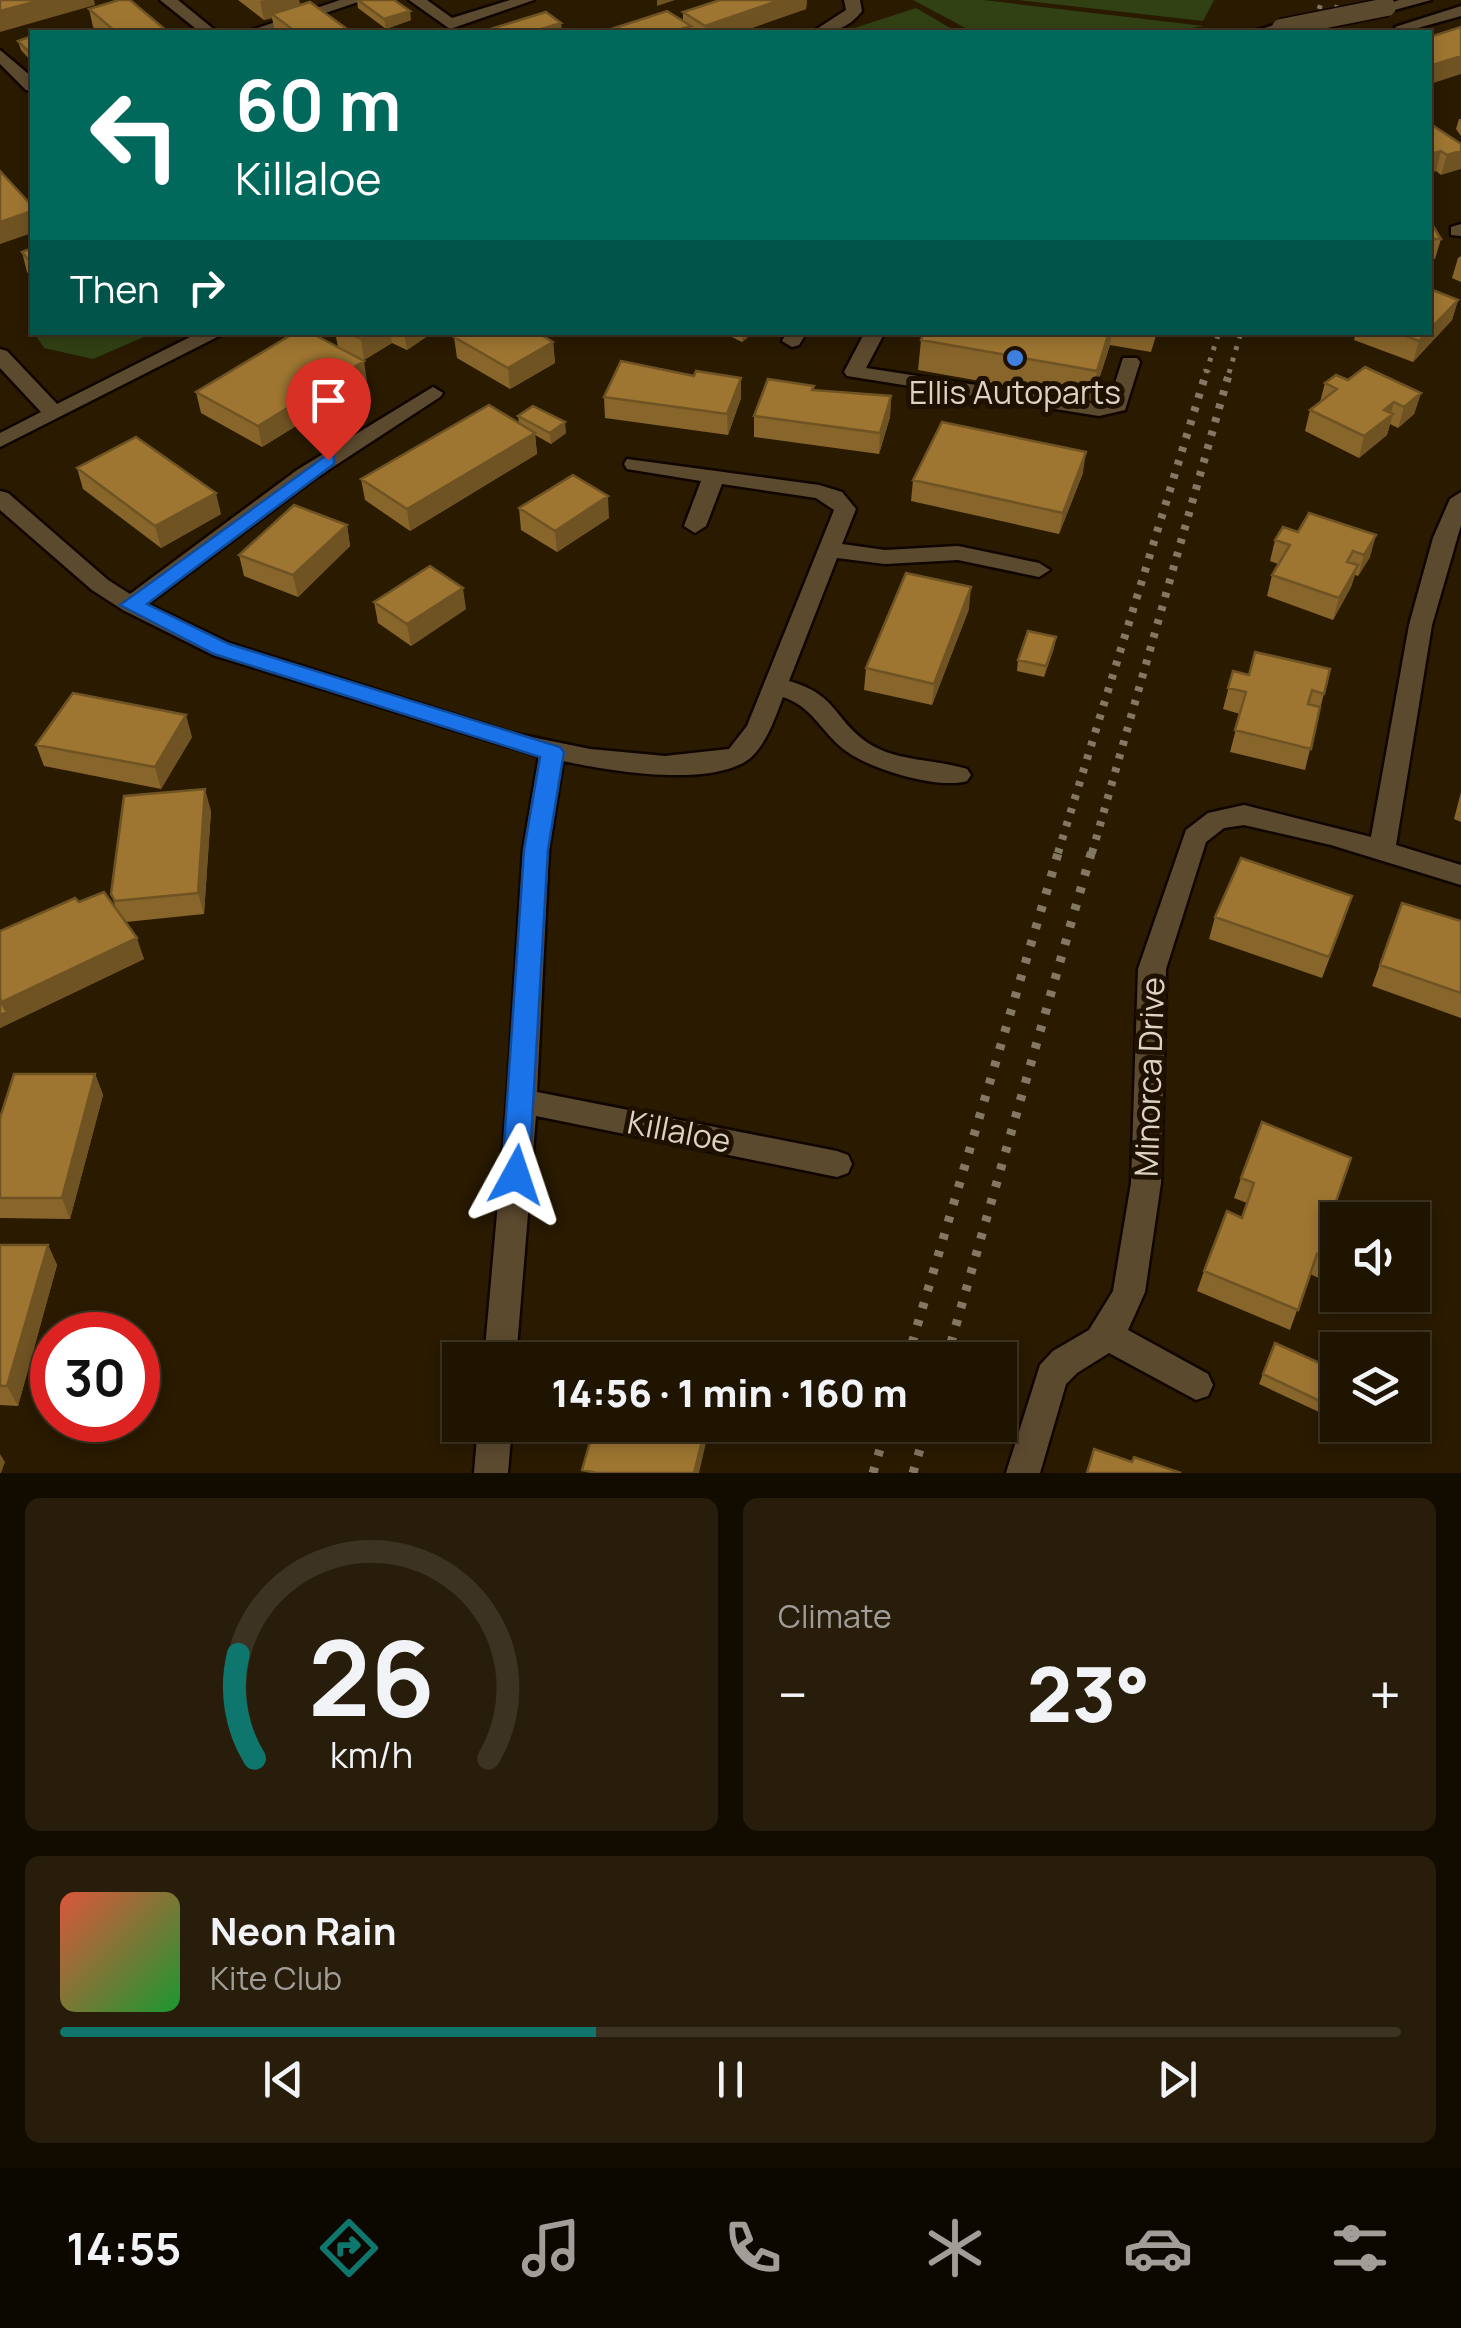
<!DOCTYPE html>
<html lang="en">
<head>
<meta charset="utf-8">
<style>
	:root { --surface:#1f1400; --page:#271d0a; --text:#f1f3f6; --muted:#a19e99; --line:#3c3322; --accent:#0f766e }
	body { margin:0; font-family:Manrope,sans-serif; background:var(--page); color:var(--text); height:100vh; display:flex; flex-direction:column; font-size:38px; white-space:nowrap }
	* { box-sizing:border-box; margin:0 }
	p { font-size:32px; color:var(--muted) }
	.icon { flex:none; width:55px; height:55px; fill:none; stroke:currentColor; stroke-width:2; stroke-linecap:round; stroke-linejoin:round }
	.map { position:relative; height:1473px; overflow:hidden }
	.panel { display:flex; flex-direction:column; gap:25px; padding:25px; background:#110b00; flex:1 }
	.panel>* { flex:none }
	.guide { position:absolute; left:30px; top:30px; width:1402px; height:305px; border-radius:0px; box-shadow:0 5px 15px #0003,0 0 0 2px var(--line); background:#00695c; color:#fff; overflow:hidden }
	.buttons { position:absolute; left:1320px; top:1202px; display:grid; gap:20px }
	.buttons a { display:grid; place-items:center; width:110px; height:110px; border-radius:0px; background:var(--surface); box-shadow:0 5px 15px #0003,0 0 0 2px var(--line); font-size:50px }
	.speed { position:absolute; left:30px; top:1312px; display:flex; gap:20px; font-size:50px; font-weight:700; text-align:center }
	.speed>* { display:grid; place-content:center; width:130px; height:130px; border-radius:50%; background:var(--surface); box-shadow:0 5px 15px #0003,0 0 0 2px var(--line); line-height:1 }
	.speed .limit { border:15px solid #d22; background:#fff; color:#111 }
	.pin { position:absolute; display:grid; place-items:center; width:85px; height:85px; color:#fff; margin:-102px -42px; border-radius:50% 50% 50% 0; rotate:-45deg; box-shadow:0 0 10px #0007 }
	.pin .icon { rotate:45deg }
	.me { position:absolute; width:110px; margin:-55px; rotate:5deg; stroke-linejoin:round; filter:drop-shadow(0 0 8px #0008) }
	.turn { display:flex; align-items:center; gap:35px; height:210px; padding:0 40px; font-size:45px }
	.turn .icon { width:130px; height:130px; stroke-width:2.5 }
	.turn b { display:block; font-size:70px; line-height:85px }
	.then { display:flex; align-items:center; height:95px; padding:0 40px; background:#0003; gap:20px; font-size:38px }
	.big { font-size:75px; font-weight:800; line-height:1.1 }
	.panel .card { flex:1; display:flex; flex-direction:column; justify-content:center; gap:15px; min-width:0; padding:0 35px; border-radius:15px; background:var(--page) }
	.panel .dial { align-items:center; gap:0 }
	.dial svg { height:260px; overflow:visible; fill:none; stroke:var(--line); stroke-width:7; stroke-linecap:round; text-anchor:middle }
	.dial text { fill:var(--text); stroke:none }
	.song { display:flex; align-items:center; gap:30px }
	.cover { width:120px; height:120px; border-radius:15px; background:linear-gradient(135deg,hsl(10 70% 55%),hsl(130 70% 35%)) }
	.played { height:10px; border-radius:5px; background:linear-gradient(90deg,var(--accent) 40%,var(--line) 40%) }
	.keys { display:flex; justify-content:space-around; direction:ltr }
	.heat { display:flex; justify-content:space-between; align-items:center; font-size:55px; direction:ltr }
	.panel .tiles { flex:1; display:grid; gap:25px; grid-template-columns:1fr 1fr }
	.card:last-child { grid-column:span 2 }
	.trip { position:absolute; left:442px; top:1342px; width:575px; height:100px; border-radius:0px; background:var(--surface); box-shadow:0 5px 15px #0003,0 0 0 2px var(--line); font-weight:800; line-height:100px; text-align:center }
	.tabs { display:flex; height:160px; justify-content:space-around; align-items:center; background:#0c0800; color:var(--muted) }
	.tabs .icon { width:70px; height:70px }
	.tabs .on { color:var(--accent) }
	.tabs b { font-size:45px; color:var(--text) }
	.map>svg:first-child { display:block }
	.green { fill:#314114 }
	.lines { fill:none; stroke-linecap:round; stroke-linejoin:round }
	.minor-casing { stroke:#110500; stroke-width:5 }
	.minor { fill:#5c4a2f; fill-rule:evenodd }
	.rail-far2 { stroke:#847763; stroke-width:5; stroke-dasharray:4 8; stroke-linecap:butt }
	.rail-far1 { stroke:#847763; stroke-width:8; stroke-dasharray:5 9; stroke-linecap:butt }
	.rail { stroke:#847763; stroke-width:9; stroke-dasharray:6 12; stroke-linecap:butt }
	.minor-bridge-casing { stroke:#110500; stroke-width:21; stroke-linecap:butt }
	.minor-bridge { stroke:#5c4a2f; stroke-width:18 }
	.wall { fill:#88652b }
	.shaded-wall { fill:#6f5323 }
	.building { fill:#9e7632; stroke:#6f5323; stroke-width:2.5 }
	.route { fill:#1a73e8; stroke:#114b97; stroke-width:2.5 }
	.shop-dot { fill:#3f7fe0; stroke:#1f1100; stroke-width:4 }
	.labels { text-anchor:middle; stroke-width:10; stroke-linejoin:round; paint-order:stroke }
	.poi-label { font-size:32px; fill:#ddd2c3; stroke:#1f1100 }
	.street-label { font-size:32px; fill:#ddd2c3; stroke:#1f1100 }
</style>
</head>
<body>
<div class="map">
<svg width="1461" height="1473" viewBox="0 0 1461 1473">
	<rect width="100%" height="100%" fill="#291a00"/>
	<path class="green" d="M 913,0 L 983,0 L 1204,26 L 1168,32 L 973,32 Z
		M 1018,0 L 1214,0 L 1203,21 Z
		M 916,8 L 957,32 L 842,32 Z
		M 34,333 L 153,333 L 93,359 L 44,348 Z"/>
	<g class="lines">
		<g class="minor-casing">
			<path id="minor" d="M 160,0 L 178,0 L 217,32 L 200,32 Z
				M 340,0 L 364,0 L 269,32 L 246,32 Z
				M 409,0 L 427,0 L 452,18 L 510,0 L 534,0 L 450,29 Z
				M 844,0 L 860,0 L 862,11 C 848,29 834,32 812,32 L 846,10 Z
				M 1399,0 L 1431,0 L 1387,12 L 1379,7 Z
				M 1461,6 L 1461,16 L 1403,32 L 1395,27 Z
				M 1281,23 L 1289,28 L 1287,31 L 1251,32 Z
				M 0,50 L 32,77 L 32,91 L 26,90 L 0,64 Z
				M 1461,224 L 1461,236 L 1451,235 L 1451,227 Z
				M 200,332 L 227,332 L 0,447 L 0,433 L 41,412 L 0,368 L 0,349 L 7,351 L 57,404 Z
				M 787,332 L 807,332 L 799,345 L 792,347 L 782,341 Z
				M 865,332 L 885,332 L 866,368 L 1099,404 L 1109,402 L 1123,358 L 1137,358 L 1140,362 L 1125,410 L 1099,416 L 847,376 L 844,372 Z
				M 433,387 L 443,393 L 440,397 L 313,480 L 148,604 L 229,643 L 512,733 L 590,749 L 665,756 L 729,749 L 747,726 L 834,510 L 816,498 L 722,484 L 706,526 L 695,533 L 684,526 L 701,481 L 627,469 L 624,464 L 627,459 L 819,485 L 842,492 L 856,509 L 842,544 L 885,550 L 958,546 L 1039,563 L 1050,570 L 1039,577 L 958,560 L 885,564 L 837,558 L 789,681 C 838,695 833,719 868,743 C 897,762 935,759 967,769 L 971,775 L 967,781 C 938,790 864,768 841,747 C 819,728 812,707 783,697 C 775,718 764,752 743,763 C 699,786 610,771 563,761 L 549,850 L 537,1092 L 837,1151 L 848,1155 L 852,1164 L 848,1173 L 837,1177 L 536,1116 L 516,1360 L 484,1360 L 507,1101 L 523,850 L 539,756 L 213,655 L 123,610 L 92,590 L 0,510 L 0,491 L 8,493 L 108,580 L 130,594 L 297,470 Z
				M 1461,492 L 1461,525 L 1432,625 L 1396,845 L 1461,865 L 1461,885 L 1331,845 L 1244,825 L 1224,828 L 1206,842 L 1166,969 L 1161,1183 L 1145,1292 L 1128,1330 L 1208,1374 L 1213,1385 L 1208,1396 L 1196,1400 L 1109,1353 L 1077,1373 L 1066,1384 L 1040,1473 L 1006,1473 L 1040,1365 L 1053,1351 L 1089,1330 L 1113,1291 L 1131,1183 L 1138,969 L 1186,830 L 1208,813 L 1244,805 L 1371,837 L 1409,625 L 1433,538 L 1450,499 Z
				M 478,1425 L 512,1425 L 508,1473 L 474,1473 Z"/>
		</g>
		<use href="#minor" class="minor"/>
		<path class="rail-far2" d="M 1312,32 L 1322,0
			M 1329,32 L 1339,0
			M 1206,373 L 1219,332
			M 1229,373 L 1241,332"/>
		<path class="rail-far1" d="M 1058,853 L 1207,370
			M 1092,853 L 1230,370"/>
		<path class="rail" d="M 907,1360 L 1059,850
			M 946,1360 L 1092,850
			M 873,1473 L 887,1425
			M 913,1473 L 927,1425"/>
		<g class="minor-bridge-casing">
			<path id="minor-bridge" d="M 1281,28 L 1387,7"/>
		</g>
		<use href="#minor-bridge" class="minor-bridge"/>
	</g>
	<path class="wall" d="M 238,0 L 299,0 L 300,5 L 351,32 L 275,32 L 272,18 L 264,20 Z
		M 357,0 L 394,0 L 411,20 L 386,29 L 358,8 Z
		M 720,0 L 807,0 L 806,9 L 740,32 L 602,32 L 683,20 L 683,12 Z
		M 89,9 L 168,32 L 99,32 L 93,27 Z
		M 32,36 L 32,62 L 21,50 L 18,41 Z
		M 1459,119 L 1461,119 L 1461,136 L 1456,129 Z
		M 1430,126 L 1461,144 L 1441,175 L 1436,171 L 1430,172 Z
		M 1430,221 L 1441,239 L 1435,259 L 1430,259 Z
		M 32,248 L 32,278 L 27,272 L 22,252 Z
		M 1461,256 L 1461,282 L 1452,278 L 1458,258 Z
		M 1458,300 L 1452,320 L 1413,362 L 1354,340 L 1356,332 L 1430,332 Z
		M 335,332 L 429,332 L 429,335 L 407,350 L 392,343 L 364,360 L 338,347 Z
		M 722,332 L 754,332 L 742,342 Z
		M 924,332 L 1157,332 L 1151,352 L 1110,345 L 1092,401 L 918,370 L 921,340 Z
		M 454,337 L 553,342 L 555,363 L 510,389 L 457,358 Z
		M 367,382 L 262,447 L 201,413 L 196,392 Z
		M 1325,383 L 1421,393 L 1414,414 L 1398,428 L 1390,424 L 1387,435 L 1359,458 L 1305,431 L 1310,410 L 1320,402 Z
		M 814,390 L 891,396 L 890,417 L 879,454 L 754,437 L 754,416 Z
		M 604,397 L 741,398 L 728,435 L 605,418 Z
		M 518,416 L 566,433 L 551,444 L 535,435 L 537,454 L 410,531 L 365,500 L 361,479 L 519,423 Z
		M 77,468 L 221,514 L 161,548 L 83,489 Z
		M 1083,473 L 1059,534 L 911,501 L 913,480 Z
		M 519,508 L 609,518 L 557,552 L 521,530 Z
		M 347,525 L 350,546 L 298,597 L 244,576 L 239,555 Z
		M 1283,527 L 1370,557 L 1358,576 L 1355,575 L 1351,587 L 1333,620 L 1267,596 L 1272,575 L 1278,564 L 1270,561 L 1275,540 Z
		M 374,602 L 466,609 L 411,646 L 378,623 Z
		M 969,609 L 932,705 L 864,690 L 866,668 Z
		M 1054,648 L 1044,677 L 1017,671 L 1018,660 Z
		M 1330,669 L 1305,770 L 1230,752 L 1240,714 L 1223,709 L 1233,671 L 1249,675 Z
		M 192,737 L 161,789 L 44,766 L 36,745 Z
		M 1461,792 L 1461,822 L 1454,819 Z
		M 211,811 L 204,914 L 126,922 L 144,959 L 0,1028 L 0,931 L 79,902 L 116,908 L 111,894 Z
		M 1402,903 L 1461,921 L 1461,1018 L 1372,986 Z
		M 1215,917 L 1345,918 L 1322,978 L 1209,939 Z
		M 95,1074 L 103,1095 L 70,1219 L 0,1218 L 0,1118 Z
		M 1241,1178 L 1333,1210 L 1338,1250 L 1325,1281 L 1310,1274 L 1290,1330 L 1197,1291 L 1204,1271 L 1242,1218 L 1247,1203 L 1234,1198 Z
		M 0,1245 L 48,1245 L 57,1265 L 18,1406 L 0,1405 Z
		M 1275,1343 L 1324,1403 L 1319,1412 L 1259,1384 Z"/>
	<path class="shaded-wall" d="M 41,0 L 94,0 L 95,5 L 0,32 L 0,11 Z
		M 265,0 L 299,0 L 301,9 L 272,14 L 272,18 L 264,20 L 260,1 Z
		M 657,0 L 675,0 L 657,6 Z
		M 780,0 L 807,0 L 806,9 L 740,32 L 705,32 L 705,26 Z
		M 410,11 L 411,20 L 386,29 L 384,19 Z
		M 561,23 L 562,32 L 532,32 Z
		M 691,26 L 691,32 L 671,32 Z
		M 1461,56 L 1461,74 L 1430,84 L 1430,67 Z
		M 1441,151 L 1436,171 L 1430,173 L 1430,154 Z
		M 1461,151 L 1461,169 L 1441,175 L 1447,155 Z
		M 32,211 L 32,233 L 0,244 L 0,222 Z
		M 1458,300 L 1452,320 L 1413,362 L 1419,341 L 1427,332 L 1430,332 L 1430,329 Z
		M 372,332 L 390,332 L 392,343 L 364,360 L 361,339 Z
		M 404,332 L 429,332 L 429,335 L 407,350 Z
		M 742,332 L 754,332 L 742,342 Z
		M 1109,332 L 1112,332 L 1110,345 L 1092,401 L 1097,371 Z
		M 553,342 L 555,363 L 510,389 L 508,368 Z
		M 364,361 L 367,382 L 262,447 L 258,426 Z
		M 741,378 L 741,398 L 728,435 L 727,414 Z
		M 1421,393 L 1414,414 L 1398,428 L 1404,407 Z
		M 891,396 L 890,417 L 879,454 L 880,433 Z
		M 1394,402 L 1390,416 L 1393,414 L 1387,435 L 1359,458 L 1364,436 L 1384,410 Z
		M 565,422 L 566,433 L 551,444 L 550,433 Z
		M 535,433 L 537,454 L 410,531 L 407,509 Z
		M 1086,452 L 1083,473 L 1059,534 L 1063,513 Z
		M 216,493 L 221,514 L 161,548 L 155,526 Z
		M 608,496 L 609,518 L 557,552 L 555,531 Z
		M 347,525 L 350,546 L 298,597 L 293,575 Z
		M 1376,535 L 1370,557 L 1358,576 L 1364,555 Z
		M 1358,565 L 1351,587 L 1333,620 L 1339,598 Z
		M 971,587 L 969,609 L 932,705 L 934,684 Z
		M 463,588 L 466,609 L 411,646 L 407,624 Z
		M 1056,637 L 1054,648 L 1044,677 L 1046,666 Z
		M 186,715 L 192,737 L 161,789 L 155,767 Z
		M 205,789 L 211,811 L 204,914 L 198,893 Z
		M 137,938 L 144,959 L 0,1028 L 0,1015 L 7,1012 L 2,1002 Z
		M 95,1074 L 103,1095 L 70,1219 L 62,1198 Z
		M 48,1245 L 57,1265 L 18,1406 L 7,1386 Z
		M 706,1425 L 710,1425 L 699,1473 L 694,1473 Z
		M 0,1454 L 5,1462 L 1,1473 L 0,1473 Z"/>
	<path class="building" d="M 0,0 L 41,0 L 0,11 Z
		M 119,0 L 130,0 L 168,32 L 116,32 L 89,9 Z
		M 358,0 L 394,0 L 410,11 L 384,19 Z
		M 720,0 L 780,0 L 705,26 L 683,12 Z
		M 310,2 L 351,32 L 296,32 L 272,14 Z
		M 667,11 L 691,26 L 671,32 L 602,32 Z
		M 546,12 L 561,23 L 532,32 L 484,31 Z
		M 1461,27 L 1461,56 L 1430,66 L 1430,37 Z
		M 32,36 L 32,55 L 18,41 Z
		M 1432,125 L 1461,144 L 1461,151 L 1447,155 L 1441,151 L 1430,154 L 1430,126 Z
		M 0,171 L 32,206 L 32,211 L 0,222 Z
		M 1430,221 L 1441,239 L 1430,239 Z
		M 32,248 L 32,264 L 22,252 Z
		M 1430,289 L 1458,300 L 1430,329 Z
		M 296,332 L 309,332 L 364,361 L 258,426 L 196,392 Z
		M 347,332 L 372,332 L 361,339 Z
		M 463,332 L 536,332 L 553,342 L 508,368 L 454,337 Z
		M 924,332 L 1109,332 L 1097,371 L 921,340 Z
		M 1396,332 L 1427,332 L 1419,341 Z
		M 621,361 L 694,376 L 696,371 L 741,378 L 727,414 L 604,397 Z
		M 1365,367 L 1421,393 L 1404,407 L 1394,402 L 1384,410 L 1393,414 L 1364,436 L 1310,410 L 1337,389 L 1325,383 L 1336,375 L 1348,380 Z
		M 768,379 L 814,386 L 812,390 L 891,396 L 880,433 L 754,416 Z
		M 489,405 L 535,433 L 407,509 L 361,479 Z
		M 533,406 L 565,422 L 550,433 L 518,416 Z
		M 942,422 L 1086,452 L 1063,513 L 913,480 Z
		M 136,437 L 216,493 L 155,526 L 77,468 Z
		M 573,475 L 608,496 L 555,531 L 519,508 Z
		M 294,505 L 347,525 L 293,575 L 239,555 Z
		M 1309,513 L 1376,535 L 1364,555 L 1353,551 L 1347,562 L 1358,565 L 1339,598 L 1272,575 L 1290,545 L 1275,540 L 1283,527 L 1298,532 Z
		M 430,566 L 463,588 L 407,624 L 374,602 Z
		M 906,573 L 971,587 L 934,684 L 866,668 Z
		M 1028,631 L 1056,637 L 1046,666 L 1018,660 Z
		M 1255,652 L 1330,669 L 1324,694 L 1312,690 L 1308,704 L 1320,707 L 1311,749 L 1235,730 L 1246,692 L 1228,688 L 1233,671 L 1249,675 Z
		M 73,693 L 186,715 L 155,767 L 36,745 Z
		M 205,789 L 198,893 L 115,901 L 111,894 L 124,796 Z
		M 1241,858 L 1352,896 L 1329,957 L 1215,917 Z
		M 104,892 L 137,938 L 2,1002 L 0,998 L 0,931 L 75,898 L 79,902 Z
		M 1402,903 L 1461,921 L 1461,993 L 1380,965 Z
		M 0,1000 L 7,1012 L 0,1015 Z
		M 14,1074 L 95,1074 L 62,1198 L 0,1198 L 0,1118 Z
		M 1262,1122 L 1351,1158 L 1333,1210 L 1348,1216 L 1347,1220 L 1338,1220 L 1338,1250 L 1333,1261 L 1317,1254 L 1298,1310 L 1204,1271 L 1227,1211 L 1242,1218 L 1254,1183 L 1241,1178 Z
		M 0,1245 L 48,1245 L 7,1386 L 0,1386 Z
		M 619,1343 L 704,1360 L 614,1360 Z
		M 1275,1343 L 1335,1370 L 1324,1403 L 1263,1374 Z
		M 595,1425 L 706,1425 L 694,1473 L 597,1473 L 582,1470 Z
		M 1094,1449 L 1132,1462 L 1134,1457 L 1181,1473 L 1087,1473 Z"/>
	<path class="route" d="M 328,454 L 334,456 L 334,464 L 147,604 L 229,644 L 560,747 L 564,752 L 548,850 L 529,1175 L 525,1183 L 516,1187 L 506,1183 L 502,1175 L 524,850 L 540,757 L 214,654 L 120,605 Z"/>
	<circle class="shop-dot" cx="1015" cy="358" r="10"/>
	<g class="labels">
		<g class="poi-label">
			<text x="1015" y="404">Ellis Autoparts</text>
		</g>
		<g class="street-label">
			<text transform="translate(1150 1077) rotate(-88)" y="11">Minorca Drive</text>
			<text transform="translate(679 1132) rotate(11)" y="11">Killaloe</text>
		</g>
	</g>
</svg>
<div class="buttons">
<a><svg class="icon" aria-label="sound" viewBox="0 0 24 24"><path d="M4 9h4l5-4v14l-5-4H4zM17 9q2 3 0 6"/></svg></a>
<a><svg class="icon" aria-label="layers" viewBox="0 0 24 24"><path d="M12 4l9 5-9 5-9-5zM3 14l9 5 9-5"/></svg></a>
</div>
<div class="speed"><div class="limit">30</div></div>
<div class="pin" style="left:328px;top:460px;background:#d93025"><svg class="icon" aria-label="arrive" viewBox="0 0 24 24"><path d="M6 21V4h12l-3 4 3 4H6"/></svg></div>
<svg class="me" style="left:516px;top:1175px" viewBox="-20 -20 40 40"><path d="M0-17L14 15 0 8-14 15z" fill="#1a73e8" stroke="#fff" stroke-width="4"/></svg>
<div class="trip">14:56 · 1 min · 160 m</div>
<div class="guide">
<div class="turn"><svg class="icon" aria-label="left" viewBox="0 0 24 24"><path d="M17 20v-9H6M10 6l-5 5 5 5"/></svg><div><b>60 m</b>Killaloe</div></div>
<div class="then">Then<svg class="icon" aria-label="right" viewBox="0 0 24 24"><path d="M7 20v-9h11M14 6l5 5-5 5"/></svg></div>
</div>
</div>
<section class="panel">
<div class="tiles">
<div class="card dial"><svg viewBox="0 0 100 80">
<path d="M14 69A42 42 0 1 1 86 69"/>
<path d="M14 69A42 42 0 0 1 9 37" stroke="#0f766e"/>
<text x="50" y="56" font-size="32" font-weight="700">26</text>
<text x="50" y="72" font-size="11">km/h</text>
</svg></div>
<div class="card"><p>Climate</p>
<div class="heat"><a>−</a><b class="big">23°</b><a>+</a></div>
</div>
<div class="card">
<div class="song"><i class="cover"></i><div><b>Neon Rain</b><p>Kite Club</p></div></div>
<div class="played"></div>
<div class="keys"><svg class="icon" aria-label="previous" viewBox="0 0 24 24"><path d="M18 5L8 12l10 7zM5 5v14"/></svg><svg class="icon" aria-label="pause" viewBox="0 0 24 24"><path d="M8 5v14M16 5v14"/></svg><svg class="icon" aria-label="next" viewBox="0 0 24 24"><path d="M6 5l10 7-10 7zM19 5v14"/></svg></div>
</div>
</div>
</section>
<nav class="tabs">
<b>14:55</b>
<svg class="icon on" aria-label="directions" viewBox="0 0 24 24"><path d="M12 3l9 9-9 9-9-9zM9 14v-3h6M13 9l2 2-2 2"/></svg>
<svg class="icon" aria-label="music" viewBox="0 0 24 24"><path d="M9 18V5l10-2v13"/><circle cx="6" cy="18" r="3"/><circle cx="16" cy="16" r="3"/></svg>
<svg class="icon" aria-label="phone" viewBox="0 0 24 24"><path d="M5 4h4l2 5-3 2q2 4 5 5l2-3 5 2v4C11 20 4 13 5 4z"/></svg>
<svg class="icon" aria-label="climate" viewBox="0 0 24 24"><path d="M12 3v18M4 7l16 10M4 17L20 7"/></svg>
<svg class="icon" aria-label="car" viewBox="0 0 24 24"><path d="M5 17H2v-5l4-1 3-4h7l3 4 3 1v5h-3M9 17h6M6 11h13"/><circle cx="7" cy="17" r="2"/><circle cx="17" cy="17" r="2"/></svg>
<svg class="icon" aria-label="filters" viewBox="0 0 24 24"><path d="M4 7h16M4 17h16"/><circle cx="9" cy="7" r="2"/><circle cx="15" cy="17" r="2"/></svg>
</nav>
</body>
</html>
